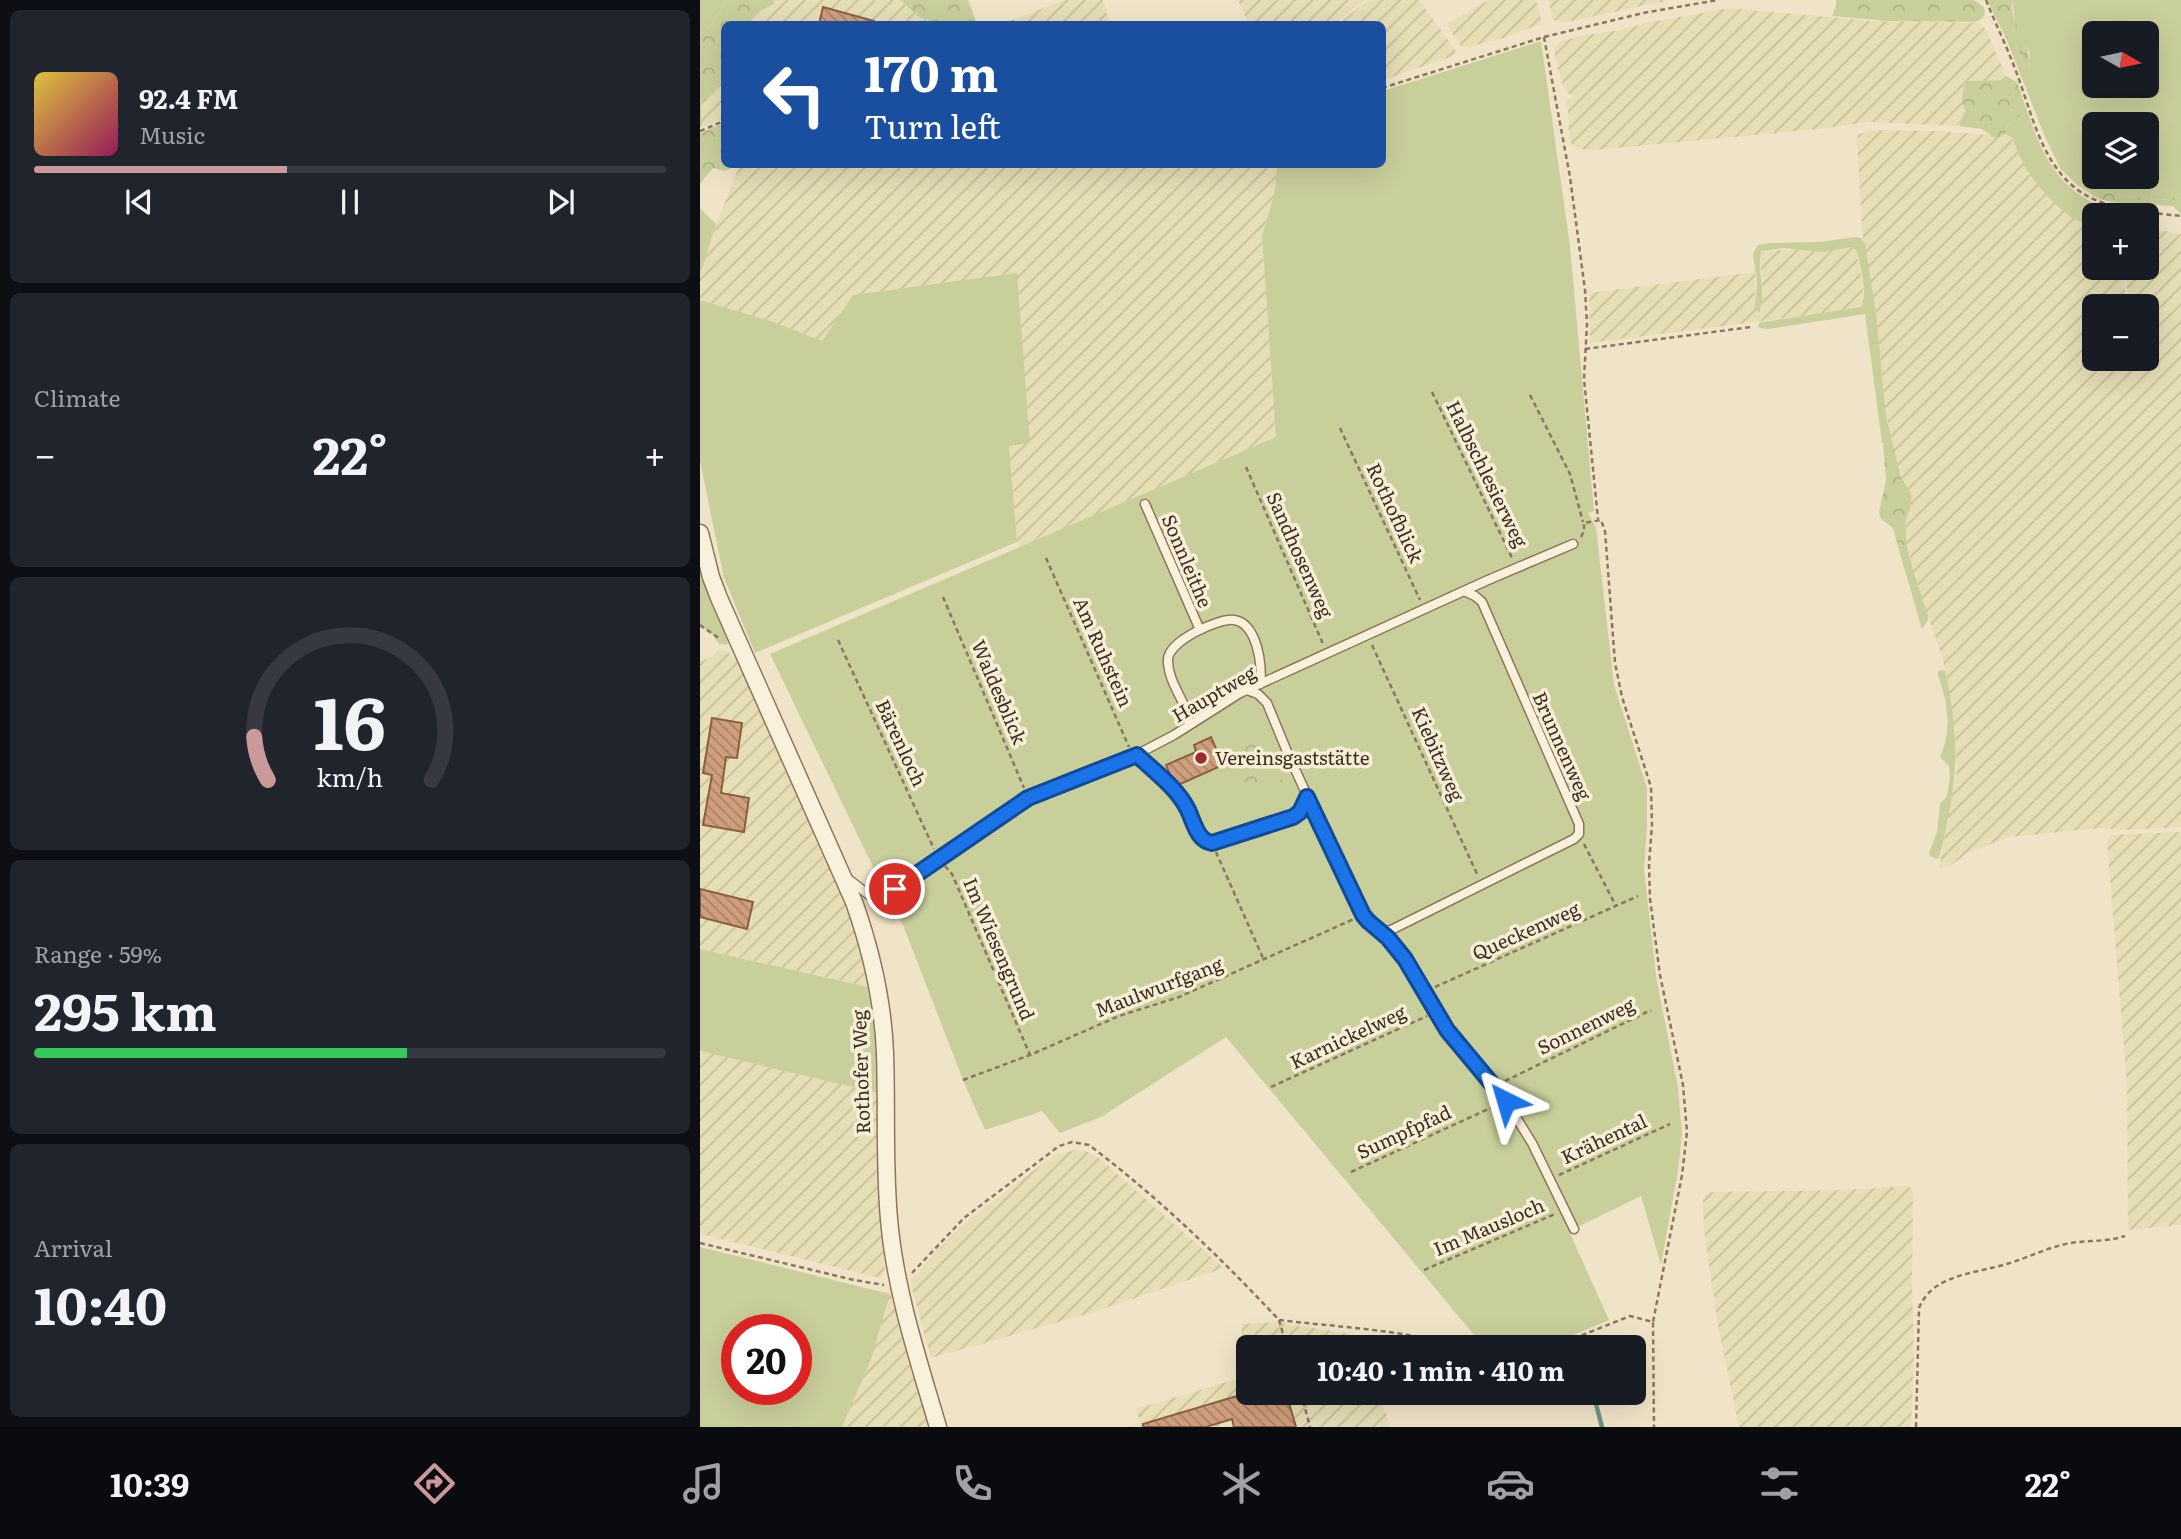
<!DOCTYPE html>
<html lang="en">
<head>
<meta charset="utf-8">
<style>
	:root { --surface:#171b24; --page:#20242c; --text:#f1f3f6; --muted:#9ea1a6; --line:#363941; --accent:#cc999b }
	body { margin:0; font-family:Literata,serif; background:var(--page); color:var(--text); height:100vh; display:flex; flex-direction:column; font-size:26px; white-space:nowrap }
	* { box-sizing:border-box; margin:0 }
	p { font-size:23px; color:var(--muted) }
	.icon { flex:none; width:38px; height:38px; fill:none; stroke:currentColor; stroke-width:2; stroke-linecap:round; stroke-linejoin:round }
	.map { position:relative; flex:1; overflow:hidden }
	.panel { display:flex; flex-direction:column; gap:10px; padding:10px; background:#0d0f14; width:700px }
	.panel>* { flex:none }
	.hud { position:absolute; left:21px; top:21px; width:665px; height:147px; border-radius:10px; box-shadow:0 7px 28px #0002; background:#1a4fa0; color:#fff; overflow:hidden }
	.needle { width:46px; rotate:99deg }
	.controls { position:absolute; left:1382px; top:21px; display:grid; gap:14px }
	.controls a { display:grid; place-items:center; width:77px; height:77px; border-radius:10px; background:var(--surface); box-shadow:0 7px 28px #0002; font-size:35px }
	.speed { position:absolute; left:21px; top:1314px; display:flex; gap:14px; font-size:35px; font-weight:700; text-align:center }
	.speed>* { display:grid; place-content:center; width:91px; height:91px; border-radius:50%; background:var(--surface); box-shadow:0 7px 28px #0002; line-height:1 }
	.speed .limit { border:10px solid #d22; background:#fff; color:#111 }
	.pin { position:absolute; display:grid; place-items:center; width:60px; height:60px; color:#fff; margin:-30px; border:4px solid #fff; border-radius:50%; box-shadow:0 2px 7px #0007 }
	.me { position:absolute; width:77px; margin:-38px; rotate:320deg; stroke-linejoin:round; filter:drop-shadow(0 0 5px #0008) }
	.turn { display:flex; align-items:center; gap:24px; height:147px; padding:0 28px; font-size:32px }
	.turn .icon { width:91px; height:91px; stroke-width:2.5 }
	.turn b { display:block; font-size:49px; line-height:60px }
	.big { font-size:52px; font-weight:700; line-height:1.1 }
	.panel .card { flex:1; display:flex; flex-direction:column; justify-content:center; gap:10px; min-width:0; padding:0 24px; border-radius:10px; background:var(--page) }
	.panel .dial { align-items:center; gap:0 }
	.dial svg { height:182px; overflow:visible; fill:none; stroke:var(--line); stroke-width:7; stroke-linecap:round; text-anchor:middle }
	.dial text { fill:var(--text); stroke:none }
	.song { display:flex; align-items:center; gap:21px }
	.cover { width:84px; height:84px; border-radius:10px; background:linear-gradient(135deg,hsl(50 70% 55%),hsl(330 70% 35%)) }
	.played { height:7px; border-radius:4px; background:linear-gradient(90deg,var(--accent) 40%,var(--line) 40%) }
	.keys { display:flex; justify-content:space-around; direction:ltr }
	.heat { display:flex; justify-content:space-between; align-items:center; font-size:38px; direction:ltr }
	.charge { height:10px; border-radius:5px; background:linear-gradient(90deg,#34c759 59%,var(--line) 0) }
	.trip { position:absolute; left:536px; top:1335px; width:410px; height:70px; border-radius:10px; background:var(--surface); box-shadow:0 7px 28px #0002; font-weight:700; line-height:70px; text-align:center }
	.tab-bar { display:flex; height:112px; justify-content:space-around; align-items:center; background:#090b0e; color:var(--muted) }
	.tab-bar .icon { width:49px; height:49px }
	.tab-bar .selected { color:var(--accent) }
	.tab-bar b { font-size:32px; color:var(--text) }
	main { display:flex; flex:1; min-height:0 }
	.map>svg:first-child { display:block }
	.farmland { fill:url(#farmland-furrows) }
	.green { fill:#c9cf9b; fill-rule:evenodd }
	.forest { fill:url(#forest-crowns) }
	.lines { fill:none; stroke-linecap:round; stroke-linejoin:round }
	.stream { stroke:#6f938a; stroke-width:4.5 }
	.building { fill:url(#building-back-hatch); stroke:#8d5f41; stroke-width:2 }
	.lane-casing { stroke:#8d765c; stroke-width:11 }
	.street-casing { stroke:#8d765c; stroke-width:19 }
	.path { stroke:#8d765c; stroke-width:2.5; stroke-dasharray:5 3.5; stroke-linecap:butt }
	.lane { stroke:#faf1dc; stroke-width:8 }
	.street { stroke:#faf1dc; stroke-width:16 }
	.route-casing { stroke:#114b97; stroke-width:18 }
	.route { stroke:#1a73e8; stroke-width:12 }
	.poi-dot { fill:#9e2a2b; stroke:#f7eed8; stroke-width:2.5 }
	.labels { text-anchor:middle; stroke-width:7; stroke-linejoin:round; paint-order:stroke }
	.street-label { font-size:19px; fill:#3d2e20; stroke:#f7eed8 }
	.poi-label { font-size:19px; fill:#3d2e20; stroke:#f7eed8; text-anchor:start }
</style>
</head>
<body>
<main>
<section class="panel">
<div class="card">
<div class="song"><i class="cover"></i><div><b>92.4 FM</b><p>Music</p></div></div>
<div class="played"></div>
<div class="keys"><svg class="icon" aria-label="previous" viewBox="0 0 24 24"><path d="M18 5L8 12l10 7zM5 5v14"/></svg><svg class="icon" aria-label="pause" viewBox="0 0 24 24"><path d="M8 5v14M16 5v14"/></svg><svg class="icon" aria-label="next" viewBox="0 0 24 24"><path d="M6 5l10 7-10 7zM19 5v14"/></svg></div>
</div>
<div class="card"><p>Climate</p>
<div class="heat"><a>−</a><b class="big">22°</b><a>+</a></div>
</div>
<div class="card dial"><svg viewBox="0 0 100 80">
<path d="M14 69A42 42 0 1 1 86 69"/>
<path d="M14 69A42 42 0 0 1 8 50" stroke="#cc999b"/>
<text x="50" y="56" font-size="32" font-weight="700">16</text>
<text x="50" y="72" font-size="11">km/h</text>
</svg></div>
<div class="card"><p>Range · 59%</p><b class="big">295 km</b><div class="charge"></div></div>
<div class="card"><p>Arrival</p><b class="big">10:40</b></div>
</section>
<div class="map">
<svg width="1481" height="1427" viewBox="0 0 1481 1427">
	<defs>
		<pattern id="farmland-furrows" width="10" height="10" patternUnits="userSpaceOnUse" patternTransform="scale(1.75)"><rect width="10" height="10" fill="#e6deb5"/><path d="M-1 1l2-2M0 10L10 0M9 11l2-2" fill="none" stroke="#c6bf9b"/></pattern>
		<pattern id="forest-crowns" width="20" height="18" patternUnits="userSpaceOnUse" patternTransform="scale(1.75)"><rect width="20" height="18" fill="#c9cf9b"/><path d="M2 6a3 3 0 1 1 6 0M12 15a3 3 0 1 1 6 0" fill="none" stroke="#aeb285"/></pattern>
		<pattern id="building-back-hatch" width="6" height="6" patternUnits="userSpaceOnUse" patternTransform="scale(1.75)"><rect width="6" height="6" fill="#cf9f7d"/><path d="M-1 5l2 2M0 0l6 6M5-1l2 2" fill="none" stroke="#a98266"/></pattern>
	</defs>
	<rect width="100%" height="100%" fill="#f0e4c8"/>
	<path class="farmland" d="M 75,0 L 200,0 L 220,18 L 241,24 L 50,24 L 54,14 L 73,4 Z
		M 365,0 L 403,0 L 410,24 L 301,24 Z
		M 538,0 L 664,0 L 634,24 L 549,24 Z
		M 668,0 L 719,0 L 756,51 L 756,55 L 683,80 L 682,24 L 638,24 Z
		M 789,0 L 836,0 L 841,19 L 840,24 L 804,38 L 768,47 L 762,47 L 749,29 L 748,23 Z
		M 849,0 L 970,0 L 862,23 L 852,19 Z
		M 1029,8 L 1172,21 L 1280,23 L 1286,30 L 1306,76 L 1301,80 L 1265,81 L 1263,94 L 1264,115 L 1259,124 L 1255,126 L 1169,122 L 1119,129 L 894,150 L 880,149 L 872,145 L 869,138 L 868,112 L 865,103 L 866,99 L 874,97 L 868,93 L 863,85 L 856,62 L 854,49 L 856,46 L 860,42 L 883,35 L 915,31 L 951,22 Z
		M 24,77 L 24,118 L 1,127 L 1,105 L 14,93 Z
		M 1170,130 L 1235,131 L 1290,135 L 1293,137 L 1305,134 L 1312,137 L 1320,158 L 1360,209 L 1395,230 L 1395,268 L 1421,268 L 1428,306 L 1395,306 L 1395,359 L 1437,359 L 1438,361 L 1439,359 L 1447,359 L 1447,306 L 1430,306 L 1424,268 L 1447,268 L 1447,228 L 1481,234 L 1481,827 L 1423,830 L 1401,828 L 1310,837 L 1271,851 L 1248,867 L 1239,868 L 1256,774 L 1255,728 L 1243,659 L 1216,582 L 1206,539 L 1205,523 L 1211,501 L 1211,493 L 1201,478 L 1186,416 L 1176,313 L 1163,241 L 1157,142 L 1158,135 Z
		M 40,165 L 577,165 L 575,191 L 562,236 L 576,437 L 320,547 L 317,542 L 309,445 L 330,442 L 239,284 L 153,295 L 122,341 L 71,321 L 0,300 L 0,275 L 16,224 Z
		M 1151,247 L 1156,250 L 1163,284 L 1163,302 L 1161,307 L 1157,309 L 890,343 L 889,293 L 1055,272 L 1055,307 L 1061,309 L 1063,292 L 1060,260 L 1062,251 Z
		M 18,649 L 28,652 L 44,669 L 144,883 L 174,988 L 0,949 L 0,662 L 13,656 Z
		M 1481,832 L 1481,1225 L 1428,1230 L 1427,1086 L 1407,842 L 1410,835 Z
		M 0,1051 L 178,1093 L 179,1193 L 185,1269 L 181,1278 L 0,1234 Z
		M 375,1150 L 385,1151 L 400,1159 L 524,1268 L 391,1313 L 231,1358 L 210,1281 L 241,1247 L 272,1217 L 354,1155 Z
		M 1204,1186 L 1212,1188 L 1213,1194 L 1212,1286 L 1214,1361 L 1211,1427 L 1039,1427 L 1018,1325 L 1004,1231 L 1003,1199 L 1006,1194 L 1013,1192 L 1149,1190 Z
		M 190,1294 L 193,1298 L 228,1427 L 142,1427 L 171,1360 Z
		M 575,1322 L 739,1348 L 548,1348 L 548,1393 L 679,1393 L 690,1427 L 428,1427 L 440,1423 L 436,1409 L 540,1378 L 542,1324 Z"/>
	<path class="green" d="M 0,0 L 26,0 L 12,25 L 0,34 Z
		M 1312,0 L 1481,0 L 1481,198 C 1473,197 1468,200 1459,200 C 1439,200 1419,194 1399,191 L 1399,199 L 1376,184 L 1360,168 L 1345,137 L 1306,38 L 1313,38 L 1325,68 L 1329,68 L 1330,53 L 1316,28 ZM 1395,33 L 1447,33 L 1447,86 L 1395,86 ZM 1395,124 L 1447,124 L 1447,177 L 1395,177 Z
		M 841,41 L 870,246 L 894,511 L 888,513 L 896,528 L 914,685 L 947,788 L 947,827 L 944,870 L 957,982 L 978,1087 L 982,1134 L 978,1171 L 961,1265 L 941,1196 L 869,1231 L 909,1320 L 845,1347 L 784,1347 L 526,1037 L 401,1117 L 360,1133 L 342,1111 L 285,1130 L 263,1080 L 203,925 L 187,896 L 70,654 L 576,437 L 562,236 L 575,191 L 577,165 L 682,164 L 683,91 Z
		M 1325,110 L 1327,111 C 1342,154 1356,185 1399,206 L 1393,217 L 1392,227 C 1358,216 1322,173 1313,138 L 1305,134 L 1309,123 Z
		M 0,208 L 16,224 L 0,275 Z
		M 1156,237 L 1161,238 L 1165,244 L 1176,313 L 1186,416 L 1192,441 L 1184,444 L 1182,443 L 1181,435 L 1165,314 L 1068,329 L 1060,328 L 1058,326 L 1060,322 L 1063,322 L 1161,307 C 1168,292 1161,266 1156,250 L 1151,247 L 1125,252 L 1084,248 L 1062,251 C 1055,269 1068,291 1059,313 L 1055,307 L 1057,283 L 1053,254 L 1058,245 L 1070,243 L 1120,242 Z
		M 317,273 L 330,443 L 309,446 L 317,542 L 55,653 L 24,578 L 0,461 L 0,300 L 71,321 L 122,341 L 153,295 Z
		M 1201,545 L 1207,545 L 1213,570 L 1228,616 L 1228,620 L 1222,629 L 1198,547 Z
		M 0,549 L 31,641 L 26,645 L 19,644 L 13,635 L 0,625 Z
		M 1243,670 L 1245,671 C 1258,727 1259,771 1246,828 C 1244,838 1242,850 1238,859 L 1230,856 L 1229,853 L 1237,832 L 1240,804 L 1247,796 L 1250,777 L 1249,766 L 1240,757 C 1252,730 1248,702 1238,675 L 1238,671 Z
		M 0,949 L 168,987 C 183,1019 178,1059 178,1093 L 0,1051 Z
		M 0,1247 L 190,1294 L 171,1360 L 142,1427 L 0,1427 ZM 37,1330 L 96,1330 L 96,1390 L 37,1390 Z"/>
	<path class="forest" d="M 26,0 L 75,0 L 74,4 L 54,14 L 50,24 L 24,24 L 24,77 L 14,93 L 1,105 L 2,123 L 0,128 L 0,34 L 12,25 Z
		M 200,0 L 268,0 L 277,24 L 241,24 L 220,18 Z
		M 1136,0 L 1274,0 L 1284,7 C 1286,16 1284,18 1276,22 L 1189,21 L 1132,16 L 1136,6 Z
		M 1287,0 L 1312,0 C 1310,29 1333,42 1329,68 L 1325,68 L 1313,38 L 1306,38 Z
		M 1306,76 L 1317,82 L 1327,111 L 1309,123 L 1305,134 L 1298,138 L 1293,137 L 1282,129 L 1259,126 L 1265,111 L 1262,98 L 1265,81 L 1301,80 Z
		M 24,123 L 24,164 L 32,165 L 31,168 L 25,171 L 13,168 L 0,184 L 0,133 Z
		M 1398,190 C 1418,195 1439,199 1459,200 C 1468,200 1472,197 1481,198 L 1481,214 L 1473,206 L 1442,204 L 1432,206 L 1399,199 Z
		M 1192,441 L 1201,478 L 1211,493 L 1211,506 L 1205,523 L 1207,545 L 1201,545 L 1198,547 L 1193,528 L 1181,519 L 1179,512 L 1186,480 L 1183,444 Z
		M 567,736 L 584,786 L 535,791 L 524,757 Z"/>
	<g class="lines">
		<path class="stream" d="M 889,1393 L 896,1404 L 902,1427"/>
	</g>
	<path class="building" d="M 123,7 L 174,21 L 174,24 L 119,24 Z
		M 12,718 L 42,723 L 37,758 L 26,757 L 21,793 L 49,798 L 44,832 L 3,825 L 12,775 L 3,773 Z
		M 511,737 L 523,765 L 478,785 L 471,777 L 466,765 L 496,752 L 494,745 Z
		M 0,889 L 53,902 L 47,929 L 0,917 Z
		M 547,1393 L 586,1393 L 596,1427 L 534,1427 L 532,1419 L 506,1427 L 443,1427 L 443,1424 Z"/>
	<g class="lines">
		<g class="lane-casing">
			<path id="lane" d="M 445,504 L 500,630
				M 547,690 L 558,694 L 567,703 L 588,754 L 658,906 L 668,921 L 688,938 L 705,959 L 747,1030 L 806,1101 L 832,1143 L 874,1229
				M 489,725 C 488,702 467,683 468,659 C 469,641 518,618 534,620 C 557,623 563,666 560,684
				M 437,755 C 454,771 476,787 487,808 C 494,821 496,840 512,843 L 593,817 L 600,812 L 607,797
				M 147,878 L 178,902 L 214,874 L 328,798 L 434,756 L 474,735 L 540,693 L 788,580 L 873,544
				M 681,932 L 691,930 L 874,839 L 879,834 L 879,824 L 782,602 L 775,596 L 766,592"/>
		</g>
		<g class="street-casing">
			<path id="street" d="M 0,533 L 11,577 L 19,598 L 154,902 C 171,950 183,1001 185,1053 C 187,1108 184,1164 189,1219 C 195,1290 218,1359 238,1427"/>
		</g>
		<path class="path" d="M 1286,0 C 1296,25 1308,49 1317,74 C 1332,114 1342,164 1378,190 C 1406,211 1447,212 1481,216
			M 844,37 L 870,177 L 885,290 L 887,324 L 884,379 L 898,519
			M 682,88 L 844,37 L 943,13 L 1018,0
			M 0,131 L 24,121
			M 885,349 L 1051,327
			M 732,392 L 812,558
			M 830,395 L 870,474 L 883,522
			M 640,428 L 720,600
			M 546,467 L 623,644
			M 881,537 L 884,531 L 884,523 L 901,520 L 905,531 L 915,663 L 922,697 L 951,787 L 952,825 L 949,864 L 950,899 L 960,975 L 983,1085 L 987,1132 L 982,1175 L 953,1322
			M 346,558 L 429,747
			M 243,597 L 324,788
			M 0,625 L 20,639
			M 138,640 L 234,849
			M 672,645 L 777,874
			M 884,844 L 916,906
			M 516,852 L 563,958
			M 245,866 L 252,874 L 330,1055
			M 735,987 L 938,896
			M 263,1080 L 330,1055 L 419,1016 L 479,997 L 654,919
			M 805,1081 L 951,1010
			M 571,1087 L 727,1016
			M 651,1172 L 797,1105
			M 859,1175 L 970,1124
			M 0,1243 L 154,1280 L 184,1285
			M 724,1270 L 855,1214
			M 212,1273 L 264,1218 L 359,1146 L 372,1142 L 389,1145 C 458,1197 520,1257 579,1320 C 636,1327 709,1330 763,1348
			M 579,1320 L 587,1348
			M 850,1348 L 930,1316 L 953,1322 L 954,1427
			M 601,1393 L 610,1427
			M 1216,1427 L 1219,1308 C 1223,1298 1231,1289 1240,1284 C 1260,1273 1282,1271 1303,1265 C 1326,1259 1347,1247 1371,1243 C 1389,1240 1407,1242 1425,1236"/>
		<use href="#lane" class="lane"/>
		<use href="#street" class="street"/>
	</g>
	<g class="lines">
		<g class="route-casing">
			<path id="route" d="M 195,889 L 328,798 L 437,755 C 454,771 476,787 487,808 C 494,821 496,840 512,843 L 593,817 L 600,812 L 607,797 L 663,915 L 668,921 L 688,938 L 705,959 L 747,1030 L 806,1101"/>
		</g>
		<use href="#route" class="route"/>
	</g>
	<circle class="poi-dot" cx="501" cy="758" r="7"/>
	<g class="labels">
		<g class="street-label">
			<text transform="translate(787 474) rotate(64)" y="7">Halbschlesierweg</text>
			<text transform="translate(695 513) rotate(65)" y="7">Rothofblick</text>
			<text transform="translate(600 555) rotate(66)" y="7">Sandhosenweg</text>
			<text transform="translate(487 561) rotate(67)" y="7">Sonnleithe</text>
			<text transform="translate(403 652) rotate(66)" y="7">Am Ruhstein</text>
			<text transform="translate(299 692) rotate(67)" y="7">Waldesblick</text>
			<text transform="translate(514 694) rotate(-30)" y="7">Hauptweg</text>
			<text transform="translate(201 743) rotate(65)" y="7">Bärenloch</text>
			<text transform="translate(862 746) rotate(66)" y="7">Brunnenweg</text>
			<text transform="translate(738 754) rotate(66)" y="7">Kiebitzweg</text>
			<text transform="translate(826 931) rotate(-24)" y="7">Queckenweg</text>
			<text transform="translate(299 949) rotate(67)" y="7">Im Wiesengrund</text>
			<text transform="translate(459 987) rotate(-21)" y="7">Maulwurfgang</text>
			<text transform="translate(886 1026) rotate(-26)" y="7">Sonnenweg</text>
			<text transform="translate(648 1037) rotate(-25)" y="7">Karnickelweg</text>
			<text transform="translate(161 1072) rotate(-92)" y="7">Rothofer Weg</text>
			<text transform="translate(704 1132) rotate(-25)" y="7">Sumpfpfad</text>
			<text transform="translate(904 1139) rotate(-25)" y="7">Krähental</text>
			<text transform="translate(789 1227) rotate(-23)" y="7">Im Mausloch</text>
		</g>
		<g class="poi-label">
			<text x="515" y="765">Vereinsgaststätte</text>
		</g>
	</g>
</svg>
<div class="controls">
<a><svg class="needle" viewBox="-14 -14 28 28"><path d="M0-13l5 13h-10z" fill="#e53935"/><path d="M0 13l5-13h-10z" fill="#9ea1a6"/></svg></a>
<a><svg class="icon" aria-label="layers" viewBox="0 0 24 24"><path d="M12 4l9 5-9 5-9-5zM3 14l9 5 9-5"/></svg></a>
<a>+</a>
<a>−</a>
</div>
<div class="speed"><div class="limit">20</div></div>
<div class="pin" style="left:195px;top:889px;background:#d93025"><svg class="icon" aria-label="arrive" viewBox="0 0 24 24"><path d="M6 21V4h12l-3 4 3 4H6"/></svg></div>
<svg class="me" style="left:806px;top:1101px" viewBox="-20 -20 40 40"><path d="M0-17L14 15 0 8-14 15z" fill="#1a73e8" stroke="#fff" stroke-width="4"/></svg>
<div class="trip">10:40 · 1 min · 410 m</div>
<div class="hud">
<div class="turn"><svg class="icon" aria-label="left" viewBox="0 0 24 24"><path d="M17 20v-9H6M10 6l-5 5 5 5"/></svg><div><b>170 m</b>Turn left</div></div>
</div>
</div>
</main>
<nav class="tab-bar">
<b>10:39</b>
<svg class="icon selected" aria-label="directions" viewBox="0 0 24 24"><path d="M12 3l9 9-9 9-9-9zM9 14v-3h6M13 9l2 2-2 2"/></svg>
<svg class="icon" aria-label="music" viewBox="0 0 24 24"><path d="M9 18V5l10-2v13"/><circle cx="6" cy="18" r="3"/><circle cx="16" cy="16" r="3"/></svg>
<svg class="icon" aria-label="phone" viewBox="0 0 24 24"><path d="M5 4h4l2 5-3 2q2 4 5 5l2-3 5 2v4C11 20 4 13 5 4z"/></svg>
<svg class="icon" aria-label="climate" viewBox="0 0 24 24"><path d="M12 3v18M4 7l16 10M4 17L20 7"/></svg>
<svg class="icon" aria-label="car" viewBox="0 0 24 24"><path d="M5 17H2v-5l4-1 3-4h7l3 4 3 1v5h-3M9 17h6M6 11h13"/><circle cx="7" cy="17" r="2"/><circle cx="17" cy="17" r="2"/></svg>
<svg class="icon" aria-label="filters" viewBox="0 0 24 24"><path d="M4 7h16M4 17h16"/><circle cx="9" cy="7" r="2"/><circle cx="15" cy="17" r="2"/></svg>
<b>22°</b>
</nav>
</body>
</html>
